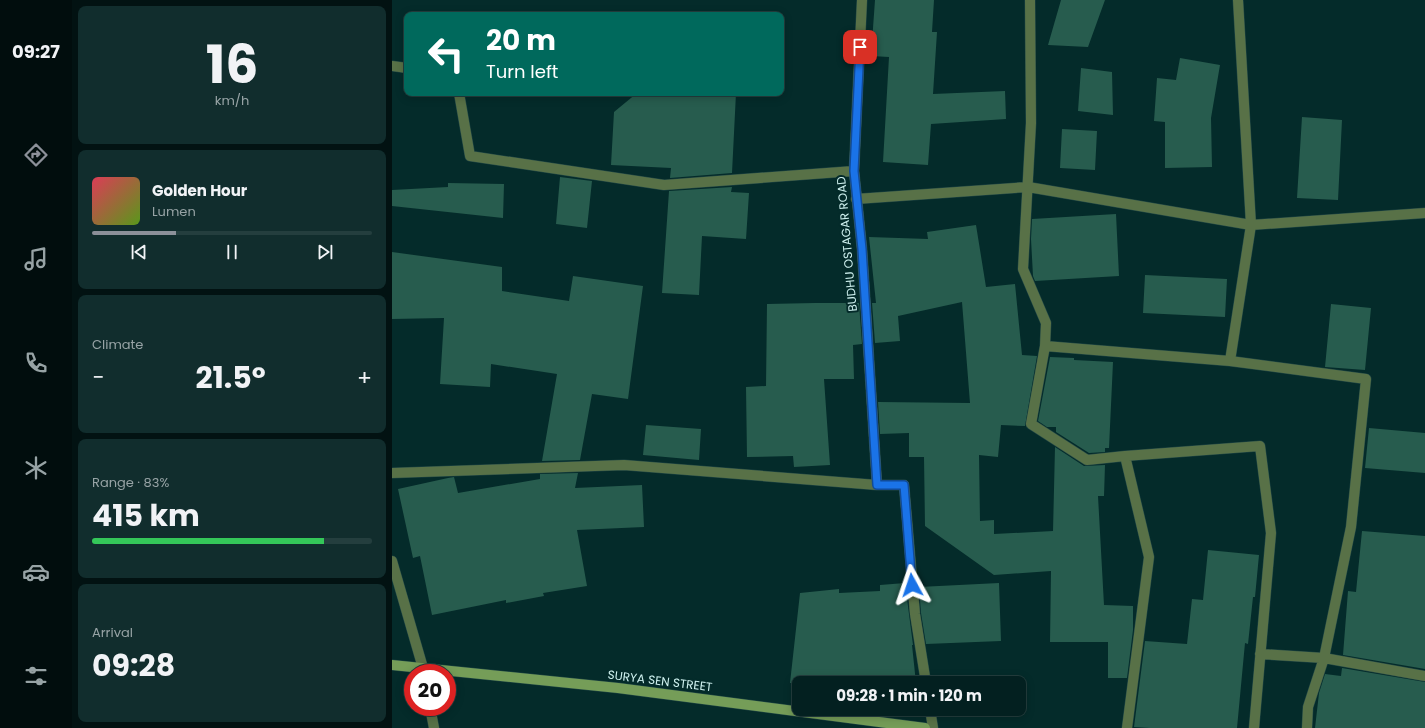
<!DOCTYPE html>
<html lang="en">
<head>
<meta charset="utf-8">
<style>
	:root { --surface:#032020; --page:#112d2d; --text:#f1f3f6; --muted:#97a3a5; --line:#243e3e; --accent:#8c9099 }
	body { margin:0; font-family:Poppins,sans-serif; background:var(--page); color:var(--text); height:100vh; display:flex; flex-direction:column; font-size:15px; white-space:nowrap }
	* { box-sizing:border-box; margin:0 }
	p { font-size:13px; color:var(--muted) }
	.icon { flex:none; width:22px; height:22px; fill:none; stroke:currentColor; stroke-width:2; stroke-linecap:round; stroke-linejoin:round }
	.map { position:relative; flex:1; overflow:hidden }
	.panel { display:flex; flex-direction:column; gap:6px; padding:6px; background:#021212; width:320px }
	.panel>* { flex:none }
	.banner { position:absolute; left:12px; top:12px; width:380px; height:84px; border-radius:8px; box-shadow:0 2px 10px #0003,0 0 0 1px var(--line); background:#00695c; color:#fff; overflow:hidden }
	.speed { position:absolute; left:12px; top:664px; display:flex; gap:8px; font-size:20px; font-weight:700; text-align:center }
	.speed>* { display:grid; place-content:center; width:52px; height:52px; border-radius:50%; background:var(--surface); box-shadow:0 2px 10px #0003,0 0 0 1px var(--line); line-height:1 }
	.speed .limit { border:6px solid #d22; background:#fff; color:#111 }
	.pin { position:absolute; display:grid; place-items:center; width:34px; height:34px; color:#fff; margin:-17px; border-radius:8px; box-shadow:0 2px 6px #0006 }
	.me { position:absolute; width:44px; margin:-22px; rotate:355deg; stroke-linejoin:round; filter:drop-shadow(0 0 3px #0008) }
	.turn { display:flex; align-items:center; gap:14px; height:84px; padding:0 16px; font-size:18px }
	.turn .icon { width:52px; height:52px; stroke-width:2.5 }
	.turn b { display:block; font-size:28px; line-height:34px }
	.big { font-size:30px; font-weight:700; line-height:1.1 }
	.panel .card { flex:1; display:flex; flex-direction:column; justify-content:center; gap:6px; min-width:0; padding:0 14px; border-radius:8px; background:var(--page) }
	.panel .dial { align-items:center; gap:0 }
	.dial b { font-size:52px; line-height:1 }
	.song { display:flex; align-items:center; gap:12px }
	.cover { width:48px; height:48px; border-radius:6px; background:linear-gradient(135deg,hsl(350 70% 55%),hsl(90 70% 35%)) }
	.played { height:4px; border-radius:2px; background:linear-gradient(90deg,var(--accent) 30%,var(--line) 30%) }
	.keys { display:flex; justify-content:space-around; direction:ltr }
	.heat { display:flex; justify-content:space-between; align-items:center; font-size:22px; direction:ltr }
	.charge { height:6px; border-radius:3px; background:linear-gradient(90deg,#34c759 83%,var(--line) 0) }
	.trip { position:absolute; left:400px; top:676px; width:234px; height:40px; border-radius:8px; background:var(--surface); box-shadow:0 2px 10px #0003,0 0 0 1px var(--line); font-weight:700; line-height:40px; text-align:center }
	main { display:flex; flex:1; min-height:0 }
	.tab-bar { display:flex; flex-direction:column; width:72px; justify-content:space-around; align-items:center; background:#010d0d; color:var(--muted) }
	.tab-bar .icon { width:28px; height:28px }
	.tab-bar .on { color:var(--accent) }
	.tab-bar b { font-size:18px; color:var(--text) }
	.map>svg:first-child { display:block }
	.building { fill:#275c4e }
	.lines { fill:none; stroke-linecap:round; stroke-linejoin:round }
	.service-casing { stroke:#214746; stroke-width:11 }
	.tertiary-casing { stroke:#214746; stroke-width:11 }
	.secondary-casing { stroke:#214746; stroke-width:11 }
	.service { stroke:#587147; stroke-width:10 }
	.tertiary { stroke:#587147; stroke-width:10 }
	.secondary { stroke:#759d58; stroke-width:10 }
	.route-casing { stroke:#114b97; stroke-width:10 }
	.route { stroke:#1a73e8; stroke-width:7 }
	.labels { text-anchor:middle; stroke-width:4; stroke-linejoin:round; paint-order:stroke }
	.street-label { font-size:12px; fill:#d0f2f0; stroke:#042b2a }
</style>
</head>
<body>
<main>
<nav class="tab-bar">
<b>09:27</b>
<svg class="icon on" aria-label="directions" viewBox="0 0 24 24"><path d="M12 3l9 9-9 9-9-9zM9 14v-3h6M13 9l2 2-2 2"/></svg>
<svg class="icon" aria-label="music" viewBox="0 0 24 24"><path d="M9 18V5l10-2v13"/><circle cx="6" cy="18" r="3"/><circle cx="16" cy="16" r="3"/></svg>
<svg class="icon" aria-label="phone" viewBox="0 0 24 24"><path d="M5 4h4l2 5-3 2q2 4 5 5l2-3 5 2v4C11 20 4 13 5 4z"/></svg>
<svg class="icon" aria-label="climate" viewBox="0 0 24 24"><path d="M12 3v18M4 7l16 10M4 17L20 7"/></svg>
<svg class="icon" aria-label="car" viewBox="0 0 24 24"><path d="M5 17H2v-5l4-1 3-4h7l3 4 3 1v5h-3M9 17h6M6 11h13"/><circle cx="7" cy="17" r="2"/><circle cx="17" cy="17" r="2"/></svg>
<svg class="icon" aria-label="filters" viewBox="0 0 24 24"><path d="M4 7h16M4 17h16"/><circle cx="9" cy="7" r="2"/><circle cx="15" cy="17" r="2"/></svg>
</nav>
<section class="panel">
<div class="card dial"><b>16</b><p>km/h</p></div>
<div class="card">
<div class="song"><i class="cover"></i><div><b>Golden Hour</b><p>Lumen</p></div></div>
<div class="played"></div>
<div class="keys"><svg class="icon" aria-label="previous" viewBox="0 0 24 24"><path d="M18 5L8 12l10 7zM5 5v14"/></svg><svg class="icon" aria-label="pause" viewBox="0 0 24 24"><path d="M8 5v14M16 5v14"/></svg><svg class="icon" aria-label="next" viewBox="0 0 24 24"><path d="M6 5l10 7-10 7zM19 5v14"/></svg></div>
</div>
<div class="card"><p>Climate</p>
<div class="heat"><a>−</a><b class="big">21.5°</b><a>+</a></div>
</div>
<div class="card"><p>Range · 83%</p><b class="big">415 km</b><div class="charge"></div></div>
<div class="card"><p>Arrival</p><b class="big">09:28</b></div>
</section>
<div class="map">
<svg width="1033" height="728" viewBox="0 0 1033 728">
	<rect width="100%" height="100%" fill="#042b2a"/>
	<path class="building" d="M 483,0 L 542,0 L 540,32 L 545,32 L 541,94 L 613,91 L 614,119 L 539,124 L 536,165 L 491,162 L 497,57 L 479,56 Z
		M 669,0 L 713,0 L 696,47 L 656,45 Z
		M 788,58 L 828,65 L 819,118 L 820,167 L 773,168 L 773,122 L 762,121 L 765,78 L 784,80 Z
		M 689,68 L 720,72 L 721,115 L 686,111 Z
		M 245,93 L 298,95 L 298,93 L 344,93 L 340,173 L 278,178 L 279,168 L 219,165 L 222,112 Z
		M 910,117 L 950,120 L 946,200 L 905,198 Z
		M 670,129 L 705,131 L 703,170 L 668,168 Z
		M 168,177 L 200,181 L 195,228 L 164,224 Z
		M 56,183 L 112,184 L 111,218 L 0,206 L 0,190 L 56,187 Z
		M 340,187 L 339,192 L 357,193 L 354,239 L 310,236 L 307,295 L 270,293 L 277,191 Z
		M 724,214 L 727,276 L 643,281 L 641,276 L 639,239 L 640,219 Z
		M 584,225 L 594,287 L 623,284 L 630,355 L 645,356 L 633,426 L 609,425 L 606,457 L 587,455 L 588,521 L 602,520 L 602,534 L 661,531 L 663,447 L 692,466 L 713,465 L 712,496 L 706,496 L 712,605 L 741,606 L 741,630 L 735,678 L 716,678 L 716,642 L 658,642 L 659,571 L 602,575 L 533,526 L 532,457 L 517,457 L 517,433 L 488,434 L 486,402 L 578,403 L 570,302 L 506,316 L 508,341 L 483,343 L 480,303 L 484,303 L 477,237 L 536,239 L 535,232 Z
		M 0,252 L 110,267 L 110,291 L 177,301 L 181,276 L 251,286 L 236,399 L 200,394 L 188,460 L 150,461 L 165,374 L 99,364 L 98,387 L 48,384 L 52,318 L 0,319 Z
		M 753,275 L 835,279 L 833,317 L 751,313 Z
		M 423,303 L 467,303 L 470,344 L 461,345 L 462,379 L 432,379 L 438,465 L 402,467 L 401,456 L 355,457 L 354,387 L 374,386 L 375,304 Z
		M 939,304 L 979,308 L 973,370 L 933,367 Z
		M 658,357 L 682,358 L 682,360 L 721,362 L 717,448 L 713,448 L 713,452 L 697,453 L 664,432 L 664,427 L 655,427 L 646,421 Z
		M 254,425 L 309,429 L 307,460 L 251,455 Z
		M 977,428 L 1033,433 L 1033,473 L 973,468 Z
		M 186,473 L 183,488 L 250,485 L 252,527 L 185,530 L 195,586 L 151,593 L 152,596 L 114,603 L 114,600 L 40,615 L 28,556 L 21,558 L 6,489 L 56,478 L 62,477 L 66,493 L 148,479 L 148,474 Z
		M 970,531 L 1033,536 L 1033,669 L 951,655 L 956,591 L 964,592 Z
		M 816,550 L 867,555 L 863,597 L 861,597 L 856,644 L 853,643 L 845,728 L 758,728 L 742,727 L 753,641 L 795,644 L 800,599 L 811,600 Z
		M 513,583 L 521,645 L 520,645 L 524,683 L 398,683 L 408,593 L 447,589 L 447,593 L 488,591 L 488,585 Z
		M 607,583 L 609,641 L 534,644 L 529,613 L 527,587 Z
		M 950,668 L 1033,682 L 1033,728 L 923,728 L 927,693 L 933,674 L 949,676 Z"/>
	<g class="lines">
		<g class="service-casing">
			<path id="service" d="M 470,0 L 462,171 L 470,249 L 485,485
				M 638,0 L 639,123 L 631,269 L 654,323 L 653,346 L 639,424 L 695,460 L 733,456 L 757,557 L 735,728
				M 0,66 L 15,68
				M 67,93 L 78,156 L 272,185 L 462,171
				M 464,199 L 636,187 L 859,225 L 1033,213
				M 653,346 L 838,361 L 859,225 L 846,0
				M 838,361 L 974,379 L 959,527 L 932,658 L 916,707 L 915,728
				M 733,456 L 868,446 L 879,533 L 862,728
				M 0,473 L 232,465 L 485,485 L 512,485 L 523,614 L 534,683
				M 868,654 L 932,658 L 1033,676
				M 38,707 L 42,728
				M 538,709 L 541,728"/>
		</g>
		<g class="tertiary-casing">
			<path id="tertiary" d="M 0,561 L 31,668"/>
		</g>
		<g class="secondary-casing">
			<path id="secondary" d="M 0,665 L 226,688 L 533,728"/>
		</g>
		<use href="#service" class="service"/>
		<use href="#tertiary" class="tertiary"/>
		<use href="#secondary" class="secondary"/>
	</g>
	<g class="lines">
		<g class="route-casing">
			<path id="route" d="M 468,47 L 462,171 L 470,249 L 485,485 L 512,485 L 520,585"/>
		</g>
		<use href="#route" class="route"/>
	</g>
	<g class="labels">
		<g class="street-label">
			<text transform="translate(455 244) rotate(-95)" y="4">BUDHU OSTAGAR ROAD</text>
			<text transform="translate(268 681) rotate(7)" y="4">SURYA SEN STREET</text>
		</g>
	</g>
</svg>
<div class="speed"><div class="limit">20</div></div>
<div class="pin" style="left:468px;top:47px;background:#d93025"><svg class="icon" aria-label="arrive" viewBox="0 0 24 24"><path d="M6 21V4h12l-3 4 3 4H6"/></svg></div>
<svg class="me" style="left:520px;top:585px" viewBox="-20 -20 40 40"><path d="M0-17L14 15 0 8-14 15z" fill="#1a73e8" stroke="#fff" stroke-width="4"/></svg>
<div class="trip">09:28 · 1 min · 120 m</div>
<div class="banner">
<div class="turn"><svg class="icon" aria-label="left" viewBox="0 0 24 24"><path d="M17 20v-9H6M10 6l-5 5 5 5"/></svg><div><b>20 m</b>Turn left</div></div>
</div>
</div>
</main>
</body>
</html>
